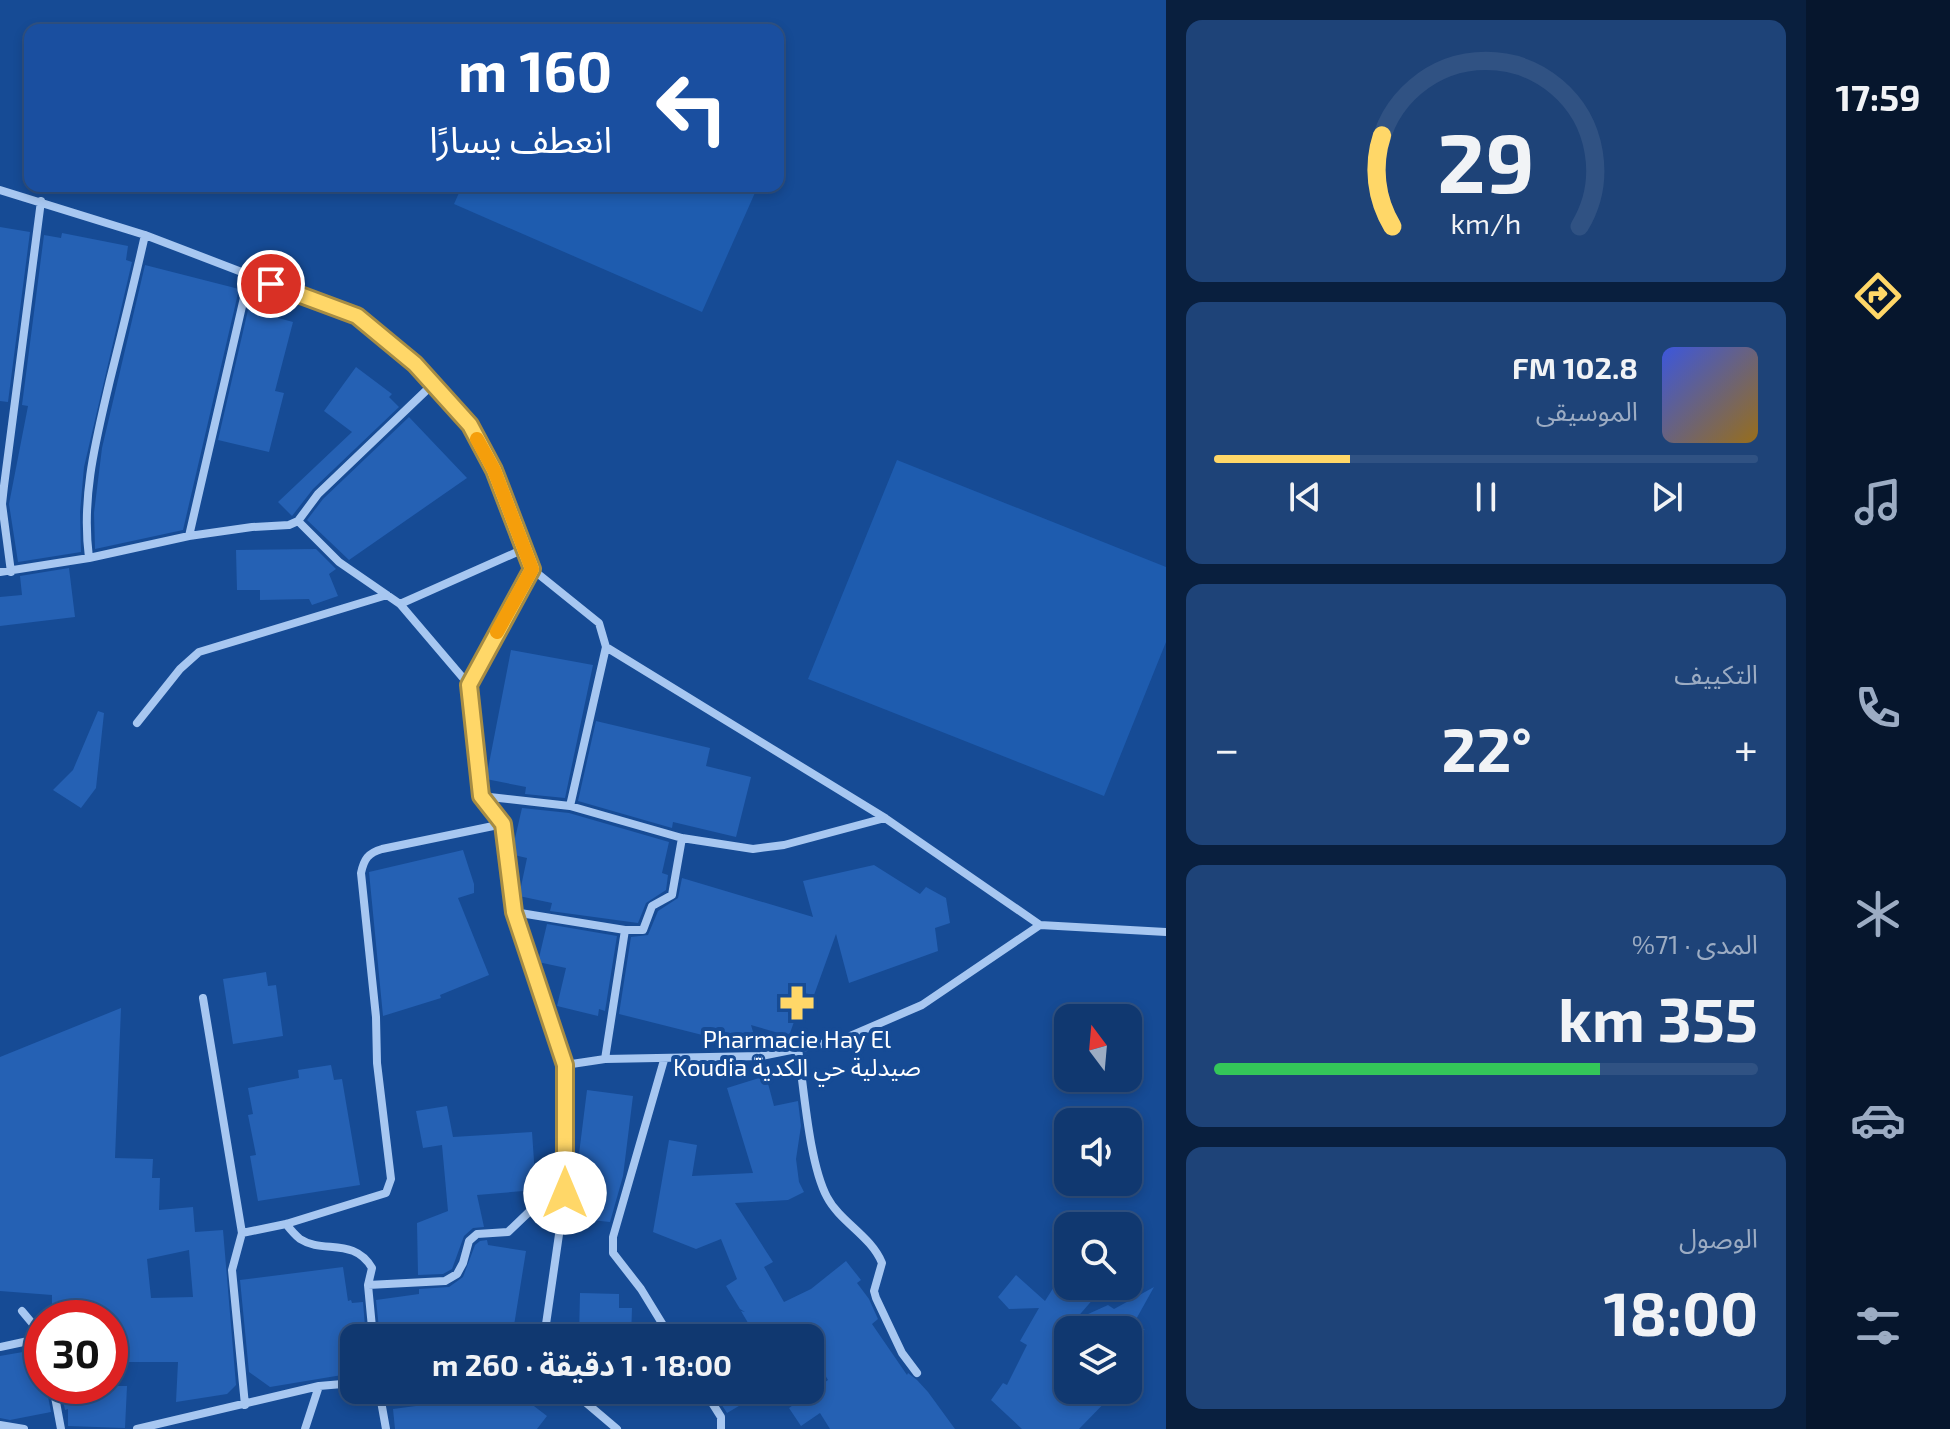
<!DOCTYPE html>
<html lang="ar">
<head>
<meta charset="utf-8">
<style>
	:root { --surface:#103870; --page:#1e4378; --text:#f1f3f6; --muted:#9cacc3; --line:#305283; --accent:#ffd768 }
	body { margin:0; font-family:"Exo 2","Noto Sans Arabic",sans-serif; background:var(--page); color:var(--text); direction:rtl; height:100vh; display:flex; flex-direction:column; font-size:30px; white-space:nowrap }
	* { box-sizing:border-box; margin:0 }
	p { font-size:26px; color:var(--muted) }
	.icon { flex:none; width:44px; height:44px; fill:none; stroke:currentColor; stroke-width:2; stroke-linecap:round; stroke-linejoin:round }
	.map { position:relative; flex:1; overflow:hidden; direction:ltr }
	.side { display:flex; flex-direction:column; gap:20px; padding:20px; background:#091f3e; width:640px }
	.side>* { flex:none }
	.top-card { position:absolute; left:24px; top:24px; width:760px; height:168px; border-radius:16px; box-shadow:0 4px 12px #0003,0 0 0 2px var(--line); direction:rtl; background:#1a4fa0; color:#fff; overflow:hidden }
	.needle { width:52px; rotate:344deg }
	.controls { position:absolute; left:1054px; top:1004px; display:grid; gap:16px }
	.controls a { display:grid; place-items:center; width:88px; height:88px; border-radius:16px; background:var(--surface); box-shadow:0 4px 12px #0003,0 0 0 2px var(--line); font-size:40px }
	.speed { position:absolute; left:24px; top:1300px; display:flex; gap:16px; font-size:40px; font-weight:700; text-align:center }
	.speed>* { display:grid; place-content:center; width:104px; height:104px; border-radius:50%; background:var(--surface); box-shadow:0 4px 12px #0003,0 0 0 2px var(--line); line-height:1 }
	.speed .limit { border:12px solid #d22; background:#fff; color:#111 }
	.pin { position:absolute; display:grid; place-items:center; width:68px; height:68px; color:#fff; margin:-34px; border:4px solid #fff; border-radius:50%; box-shadow:0 2px 8px #0007 }
	.me { position:absolute; width:88px; margin:-44px; rotate:0deg; stroke-linejoin:round; filter:drop-shadow(0 0 6px #0008) }
	.turn { display:flex; align-items:center; gap:28px; height:168px; padding:0 40px; font-size:36px }
	.turn .icon { width:104px; height:104px; stroke-width:2.5 }
	.turn b { display:block; font-size:56px; line-height:68px }
	.big { font-size:60px; font-weight:700; line-height:1.1 }
	.side .widget { flex:1; display:flex; flex-direction:column; justify-content:center; gap:12px; min-width:0; padding:0 28px; border-radius:16px; background:var(--page) }
	.side .dial { align-items:center; gap:0 }
	.dial svg { height:208px; overflow:visible; fill:none; stroke:var(--line); stroke-width:7; stroke-linecap:round; text-anchor:middle }
	.dial text { fill:var(--text); stroke:none }
	.song { display:flex; align-items:center; gap:24px }
	.cover { width:96px; height:96px; border-radius:12px; background:linear-gradient(135deg,hsl(230 70% 55%),hsl(40 70% 35%)) }
	.played { height:8px; border-radius:4px; background:linear-gradient(90deg,var(--accent) 25%,var(--line) 25%) }
	.keys { display:flex; justify-content:space-around; direction:ltr }
	.heat { display:flex; justify-content:space-between; align-items:center; font-size:44px; direction:ltr }
	.charge { height:12px; border-radius:6px; background:linear-gradient(90deg,#34c759 71%,var(--line) 0) }
	.trip { position:absolute; left:340px; top:1324px; width:484px; height:80px; border-radius:16px; background:var(--surface); box-shadow:0 4px 12px #0003,0 0 0 2px var(--line); font-weight:700; line-height:80px; text-align:center; direction:rtl }
	main { display:flex; flex:1; min-height:0 }
	.dock { display:flex; flex-direction:column; width:144px; justify-content:space-around; align-items:center; background:#06162d; color:var(--muted) }
	.dock .icon { width:56px; height:56px }
	.dock .selected { color:var(--accent) }
	.dock b { font-size:36px; color:var(--text) }
	.map>svg:first-child { display:block }
	.green { fill:#1e5caf }
	.building { fill:#2561b4; fill-rule:evenodd }
	.lines { fill:none; stroke-linecap:round; stroke-linejoin:round }
	.minor { stroke:#a7c7f1; stroke-width:8 }
	.route-casing { stroke:#a68c44; stroke-width:20 }
	.route { stroke:#ffd768; stroke-width:14 }
	.slow { stroke:#f59e0b; stroke-width:14 }
	.labels { text-anchor:middle; stroke-width:8; stroke-linejoin:round; paint-order:stroke }
	.poi-label { font-size:24px; fill:#fff; stroke:#164b95 }
</style>
</head>
<body>
<main>
<nav class="dock">
<b>17:59</b>
<svg class="icon selected" aria-label="directions" viewBox="0 0 24 24"><path d="M12 3l9 9-9 9-9-9zM9 14v-3h6M13 9l2 2-2 2"/></svg>
<svg class="icon" aria-label="music" viewBox="0 0 24 24"><path d="M9 18V5l10-2v13"/><circle cx="6" cy="18" r="3"/><circle cx="16" cy="16" r="3"/></svg>
<svg class="icon" aria-label="phone" viewBox="0 0 24 24"><path d="M5 4h4l2 5-3 2q2 4 5 5l2-3 5 2v4C11 20 4 13 5 4z"/></svg>
<svg class="icon" aria-label="climate" viewBox="0 0 24 24"><path d="M12 3v18M4 7l16 10M4 17L20 7"/></svg>
<svg class="icon" aria-label="car" viewBox="0 0 24 24"><path d="M5 17H2v-5l4-1 3-4h7l3 4 3 1v5h-3M9 17h6M6 11h13"/><circle cx="7" cy="17" r="2"/><circle cx="17" cy="17" r="2"/></svg>
<svg class="icon" aria-label="filters" viewBox="0 0 24 24"><path d="M4 7h16M4 17h16"/><circle cx="9" cy="7" r="2"/><circle cx="15" cy="17" r="2"/></svg>
</nav>
<section class="side">
<div class="widget dial"><svg viewBox="0 0 100 80">
<path d="M14 69A42 42 0 1 1 86 69"/>
<path d="M14 69A42 42 0 0 1 10 34" stroke="#ffd768"/>
<text x="50" y="56" font-size="32" font-weight="700">29</text>
<text x="50" y="72" font-size="11">km/h</text>
</svg></div>
<div class="widget">
<div class="song"><i class="cover"></i><div><b>102.8 FM</b><p>الموسيقى</p></div></div>
<div class="played"></div>
<div class="keys"><svg class="icon" aria-label="previous" viewBox="0 0 24 24"><path d="M18 5L8 12l10 7zM5 5v14"/></svg><svg class="icon" aria-label="pause" viewBox="0 0 24 24"><path d="M8 5v14M16 5v14"/></svg><svg class="icon" aria-label="next" viewBox="0 0 24 24"><path d="M6 5l10 7-10 7zM19 5v14"/></svg></div>
</div>
<div class="widget"><p>التكييف</p>
<div class="heat"><a>−</a><b class="big">22°</b><a>+</a></div>
</div>
<div class="widget"><p>المدى · 71%</p><b class="big">355 km</b><div class="charge"></div></div>
<div class="widget"><p>الوصول</p><b class="big">18:00</b></div>
</section>
<div class="map">
<svg width="1166" height="1429" viewBox="0 0 1166 1429">
	<rect width="100%" height="100%" fill="#164b95"/>
	<path class="green" d="M 462,186 L 758,186 L 702,312 L 454,204 Z
		M 897,460 L 1166,567 L 1166,642 L 1104,796 L 808,679 Z"/>
	<path class="building" d="M 0,227 L 30,232 L 8,402 L 0,401 Z
		M 62,233 L 128,246 L 126,260 L 132,262 L 84,467 L 80,512 L 81,552 L 18,562 L 9,504 L 28,406 L 22,405 L 44,235 L 61,238 Z
		M 145,265 L 239,289 L 183,530 L 95,549 L 94,513 L 102,448 Z
		M 248,310 L 293,322 L 275,391 L 284,393 L 269,452 L 218,440 Z
		M 356,367 L 392,394 L 389,397 L 399,407 L 313,489 L 292,516 L 278,502 L 352,432 L 324,411 Z
		M 409,417 L 467,478 L 349,560 L 307,520 L 323,499 Z
		M 316,549 L 336,569 L 329,574 L 338,596 L 312,605 L 309,599 L 260,600 L 260,590 L 237,590 L 236,550 Z
		M 69,568 L 75,617 L 0,626 L 0,597 L 22,595 L 20,576 Z
		M 511,650 L 593,665 L 565,798 L 525,794 L 526,787 L 486,779 Z
		M 98,711 L 104,713 L 96,788 L 81,808 L 53,790 L 73,770 Z
		M 596,721 L 710,748 L 706,766 L 751,777 L 736,837 L 673,822 L 672,828 L 578,801 Z
		M 522,808 L 569,813 L 669,842 L 662,873 L 668,875 L 666,890 L 646,903 L 638,923 L 550,911 L 552,903 L 519,896 L 527,858 L 514,855 L 513,847 Z
		M 463,850 L 474,884 L 474,893 L 458,898 L 489,975 L 440,995 L 441,998 L 383,1016 L 369,872 Z
		M 874,865 L 920,894 L 926,887 L 946,898 L 950,923 L 935,928 L 938,951 L 849,983 L 836,934 L 814,995 L 804,993 L 789,1036 L 751,1025 L 758,1049 L 619,1014 L 631,937 L 648,935 L 658,911 L 678,898 L 682,878 L 813,917 L 803,881 Z
		M 547,924 L 617,936 L 605,1011 L 599,1009 L 598,1016 L 557,1006 L 566,968 L 538,962 Z
		M 266,972 L 268,986 L 276,985 L 283,1036 L 233,1044 L 223,979 Z
		M 121,1008 L 115,1158 L 153,1159 L 152,1178 L 160,1178 L 159,1210 L 193,1207 L 195,1232 L 223,1230 L 236,1385 L 227,1394 L 176,1402 L 178,1362 L 110,1362 L 110,1318 L 52,1318 L 52,1295 L 0,1291 L 0,1057 ZM 189,1250 L 193,1297 L 151,1298 L 147,1259 Z
		M 331,1065 L 334,1080 L 342,1079 L 360,1185 L 258,1201 L 250,1156 L 256,1155 L 248,1115 L 253,1114 L 248,1088 L 299,1078 L 298,1070 Z
		M 766,1076 L 774,1106 L 798,1101 L 801,1126 L 796,1159 L 799,1182 L 804,1192 L 788,1200 L 735,1203 L 773,1262 L 764,1267 L 784,1302 L 811,1289 L 846,1261 L 861,1280 L 857,1283 L 869,1299 L 878,1319 L 872,1324 L 907,1375 L 908,1373 L 917,1380 L 928,1392 L 955,1429 L 830,1429 L 820,1413 L 801,1426 L 789,1408 L 828,1380 L 810,1350 L 810,1338 L 757,1338 L 741,1311 L 745,1312 L 740,1309 L 726,1286 L 737,1279 L 721,1239 L 696,1249 L 653,1232 L 669,1140 L 697,1145 L 692,1176 L 753,1173 L 727,1088 Z
		M 587,1090 L 633,1096 L 623,1176 L 610,1222 L 571,1218 Z
		M 447,1106 L 453,1137 L 532,1132 L 536,1190 L 477,1195 L 484,1227 L 473,1228 L 464,1236 L 452,1269 L 443,1274 L 418,1275 L 417,1223 L 448,1211 L 442,1145 L 423,1148 L 416,1111 Z
		M 487,1240 L 488,1245 L 526,1251 L 512,1338 L 380,1338 L 376,1300 L 419,1294 L 419,1289 L 449,1287 L 463,1277 L 475,1245 L 480,1241 Z
		M 343,1267 L 348,1301 L 351,1300 L 352,1303 L 363,1302 L 366,1338 L 354,1338 L 354,1373 L 270,1387 L 249,1372 L 240,1280 Z
		M 1062,1274 L 1068,1278 L 1068,1286 L 1080,1286 L 1095,1297 L 1075,1320 L 1108,1305 L 1114,1309 L 1154,1287 L 1134,1323 L 1145,1330 L 1068,1330 L 1068,1390 L 1117,1390 L 1079,1429 L 1022,1429 L 991,1400 L 1003,1383 L 1007,1385 L 1027,1345 L 1020,1341 L 1039,1308 L 1009,1309 L 998,1297 L 1016,1275 L 1045,1301 Z
		M 580,1293 L 619,1294 L 619,1308 L 632,1308 L 631,1338 L 579,1338 Z
		M 40,1349 L 42,1386 L 46,1386 L 51,1412 L 10,1420 L 0,1418 L 0,1356 Z
		M 60,1386 L 127,1386 L 125,1428 L 68,1426 L 68,1409 L 65,1410 Z
		M 513,1390 L 547,1416 L 537,1429 L 395,1429 L 393,1409 L 492,1396 Z
		M 712,1390 L 766,1390 L 727,1413 Z"/>
	<g class="lines">
		<path class="minor" d="M 0,190 L 145,235 L 357,316 L 415,364 L 470,425 L 494,470 L 532,569 L 599,623 L 606,647 L 885,818 L 1040,925 L 1166,932
			M 298,521 L 318,494 L 433,384
			M 189,536 L 249,276
			M 89,558 C 81,496 96,440 110,380 C 122,332 134,284 145,235
			M 0,572 L 89,558 L 189,536 L 252,527 L 289,525 L 298,521 L 339,562 L 400,604 L 469,685 L 481,796 L 503,824 L 514,912 L 565,1065 L 605,1059 L 761,1056 L 841,1040 L 922,1005 L 1040,925
			M 11,572 L 2,504 L 4,486 L 41,201
			M 400,604 L 524,549
			M 469,685 L 532,569
			M 137,723 L 180,669 L 199,652 L 387,595
			M 481,796 L 570,806 L 682,838 L 753,849 L 784,845 L 885,818
			M 570,806 L 606,647
			M 514,912 L 625,930 L 643,930 L 652,906 L 672,895 L 682,838
			M 203,998 L 242,1233 L 232,1270 L 245,1405
			M 798,1049 C 804,1088 809,1163 827,1197 C 840,1222 871,1236 882,1263 L 874,1291 L 876,1298 L 902,1353 L 917,1373
			M 605,1059 L 625,930
			M 664,1060 L 613,1237 L 613,1253 L 641,1289 L 671,1338
			M 286,1224 C 290,1229 295,1235 300,1239 C 323,1254 354,1237 372,1268 L 368,1285 L 373,1338
			M 242,1233 L 286,1224 L 386,1193 L 391,1179 L 377,1063 L 376,1017 L 361,873 C 364,859 368,853 382,849 L 503,824
			M 368,1285 L 445,1281 L 457,1274 L 463,1263 L 469,1241 L 477,1234 L 508,1232 L 530,1211 L 565,1193
			M 22,1311 L 42,1335
			M 544,1338 L 565,1193 L 565,1065
			M 0,1347 L 42,1338
			M 53,1386 L 61,1429
			M 379,1390 L 386,1429
			M 571,1390 L 617,1429
			M 704,1390 L 721,1417 L 721,1429
			M 0,1425 L 24,1429
			M 137,1429 L 319,1386 L 354,1383
			M 305,1429 L 319,1386"/>
	</g>
	<g class="lines">
		<g class="route-casing">
			<path id="route" d="M 271,284 L 357,316 L 415,364 L 470,425 L 494,470 L 532,569 L 469,685 L 481,796 L 503,824 L 514,912 L 565,1065 L 565,1193"/>
		</g>
		<use href="#route" class="route"/>
		<path class="slow" d="M 477,439 L 494,470 L 532,569 L 497,632"/>
	</g>
	<defs>
		<g id="pharmacy-bare" transform="scale(2.76)"><path d="M-2-6h4v4h4v4h-4v4h-4v-4h-4v-4h4Z" fill="#ffd768" stroke="#164b95" stroke-width="2.5" paint-order="stroke"/></g>
	</defs>
	<g fill-rule="evenodd">
		<use href="#pharmacy-bare" x="797" y="1003"/>
	</g>
	<g class="labels">
		<g class="poi-label">
			<text x="797" y="1048">Pharmacie Hay El<tspan x="797" dy="28">Koudia صيدلية حي الكدية</tspan></text>
		</g>
	</g>
</svg>
<div class="controls">
<a><svg class="needle" viewBox="-14 -14 28 28"><path d="M0-13l5 13h-10z" fill="#e53935"/><path d="M0 13l5-13h-10z" fill="#9cacc3"/></svg></a>
<a><svg class="icon" aria-label="sound" viewBox="0 0 24 24"><path d="M4 9h4l5-4v14l-5-4H4zM17 9q2 3 0 6"/></svg></a>
<a><svg class="icon" aria-label="search" viewBox="0 0 24 24"><circle cx="10" cy="10" r="6"/><path d="M15 15l6 6"/></svg></a>
<a><svg class="icon" aria-label="layers" viewBox="0 0 24 24"><path d="M12 4l9 5-9 5-9-5zM3 14l9 5 9-5"/></svg></a>
</div>
<div class="speed"><div class="limit">30</div></div>
<div class="pin" style="left:271px;top:284px;background:#d93025"><svg class="icon" aria-label="arrive" viewBox="0 0 24 24"><path d="M6 21V4h12l-3 4 3 4H6"/></svg></div>
<svg class="me" style="left:565px;top:1193px" viewBox="-20 -20 40 40"><circle r="19" fill="#fff"/><path d="M0-13L10 11 0 6-10 11z" fill="#ffd768"/></svg>
<div class="trip">18:00 · 1 دقيقة · 260 m</div>
<div class="top-card">
<div class="turn"><svg class="icon" aria-label="left" viewBox="0 0 24 24"><path d="M17 20v-9H6M10 6l-5 5 5 5"/></svg><div><b>160 m</b>انعطف يسارًا</div></div>
</div>
</div>
</main>
</body>
</html>
